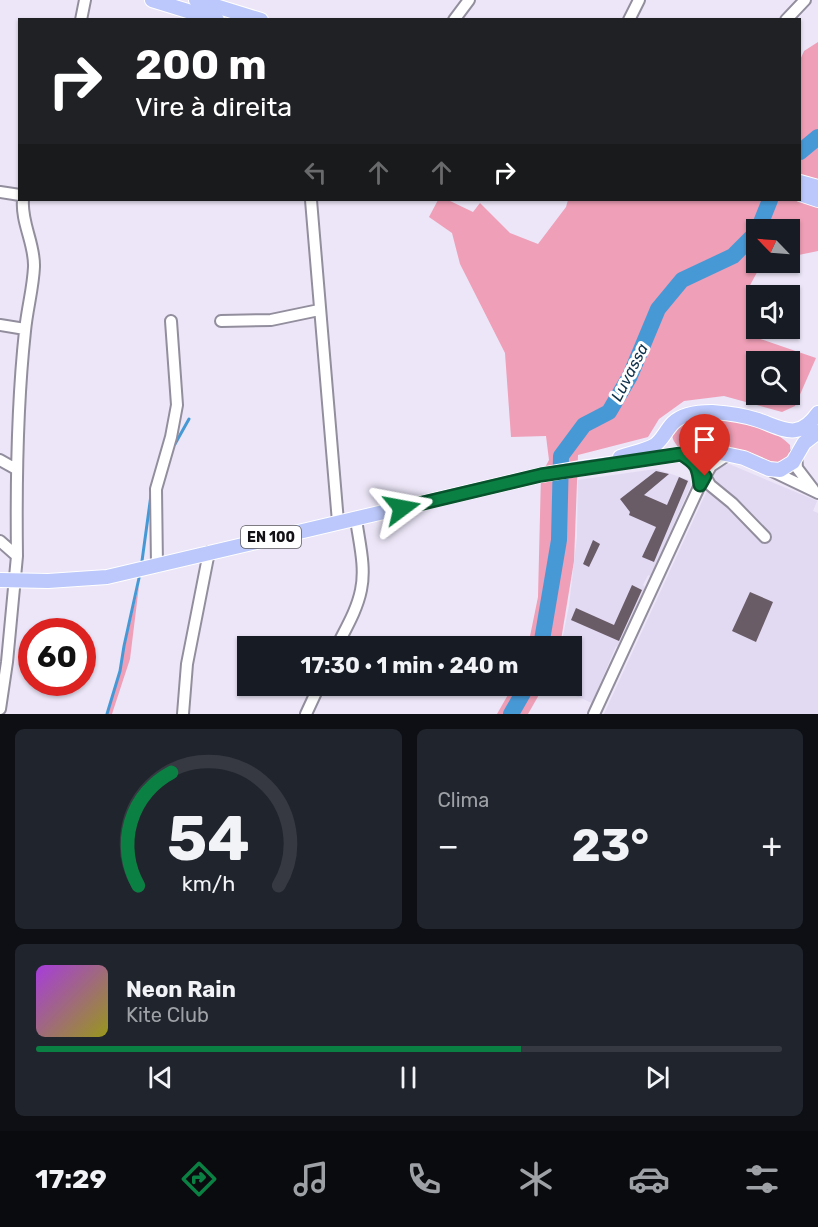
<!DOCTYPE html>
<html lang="pt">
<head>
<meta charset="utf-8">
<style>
	:root { --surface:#171b24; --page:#20242c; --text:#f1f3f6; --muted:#9ea1a6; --line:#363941; --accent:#0b8043 }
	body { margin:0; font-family:Rubik,sans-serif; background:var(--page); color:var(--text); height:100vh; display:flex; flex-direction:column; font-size:22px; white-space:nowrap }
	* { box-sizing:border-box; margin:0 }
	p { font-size:20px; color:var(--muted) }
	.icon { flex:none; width:33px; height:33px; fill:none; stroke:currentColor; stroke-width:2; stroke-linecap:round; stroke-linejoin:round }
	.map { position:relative; height:714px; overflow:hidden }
	.sheet { display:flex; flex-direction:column; gap:15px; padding:15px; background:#0d0f14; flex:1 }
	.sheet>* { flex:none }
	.hud { position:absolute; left:18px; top:18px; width:783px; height:183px; border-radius:0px; box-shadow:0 2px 4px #0004; background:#202124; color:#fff; overflow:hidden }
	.needle { width:39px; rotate:295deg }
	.controls { position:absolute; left:746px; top:219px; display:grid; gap:12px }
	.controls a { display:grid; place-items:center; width:54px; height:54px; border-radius:0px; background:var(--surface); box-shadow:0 2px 4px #0004; font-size:30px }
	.speed { position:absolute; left:18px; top:618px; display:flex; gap:12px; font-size:30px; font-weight:700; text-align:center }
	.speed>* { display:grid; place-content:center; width:78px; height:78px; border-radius:50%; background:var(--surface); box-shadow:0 2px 4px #0004; line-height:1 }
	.speed .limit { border:9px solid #d22; background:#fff; color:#111 }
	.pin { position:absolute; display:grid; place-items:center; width:51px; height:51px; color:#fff; margin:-62px -26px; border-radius:50% 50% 50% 0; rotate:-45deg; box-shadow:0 0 6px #0007 }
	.pin .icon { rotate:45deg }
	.me { position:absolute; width:66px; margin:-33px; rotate:77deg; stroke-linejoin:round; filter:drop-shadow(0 0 4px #0008) }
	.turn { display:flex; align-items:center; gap:21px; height:126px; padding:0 18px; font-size:27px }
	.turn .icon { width:78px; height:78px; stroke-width:2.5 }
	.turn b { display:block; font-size:42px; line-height:51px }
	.lanes { display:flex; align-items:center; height:57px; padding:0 18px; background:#0003; justify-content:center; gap:30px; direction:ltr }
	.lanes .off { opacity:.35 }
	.big { font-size:45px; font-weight:700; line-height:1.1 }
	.sheet .tile { flex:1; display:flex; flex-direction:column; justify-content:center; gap:9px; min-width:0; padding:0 21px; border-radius:9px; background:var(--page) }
	.sheet .dial { align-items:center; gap:0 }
	.dial svg { height:156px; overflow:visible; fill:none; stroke:var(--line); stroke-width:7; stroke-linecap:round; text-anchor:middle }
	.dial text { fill:var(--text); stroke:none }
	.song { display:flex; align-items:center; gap:18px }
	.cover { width:72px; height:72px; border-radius:9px; background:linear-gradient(135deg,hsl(280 70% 55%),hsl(60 70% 35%)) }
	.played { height:6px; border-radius:3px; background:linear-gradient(90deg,var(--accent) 65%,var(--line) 65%) }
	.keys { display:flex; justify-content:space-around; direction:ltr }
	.heat { display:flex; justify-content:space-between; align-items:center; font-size:33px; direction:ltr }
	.sheet .tiles { flex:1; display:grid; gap:15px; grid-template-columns:1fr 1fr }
	.tile:last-child { grid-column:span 2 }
	.trip { position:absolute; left:237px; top:636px; width:345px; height:60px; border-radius:0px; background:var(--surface); box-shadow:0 2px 4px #0004; font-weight:700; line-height:60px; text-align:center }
	.menu { display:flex; height:96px; justify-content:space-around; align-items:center; background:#090b0e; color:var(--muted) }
	.menu .icon { width:42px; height:42px }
	.menu .current { color:var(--accent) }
	.menu b { font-size:27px; color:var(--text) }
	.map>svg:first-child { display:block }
	.built { fill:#e2d9f2 }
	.green { fill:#ef9fb7; fill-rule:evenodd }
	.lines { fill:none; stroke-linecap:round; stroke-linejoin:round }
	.stream { stroke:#4799d6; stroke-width:3 }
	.river { stroke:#4799d6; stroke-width:16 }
	.building { fill:#695c67 }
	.minor-casing { stroke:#938e9d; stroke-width:14 }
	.major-casing { stroke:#fff; stroke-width:16 }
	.minor { stroke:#fff; stroke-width:10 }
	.major { stroke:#bcc8fb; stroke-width:14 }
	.route-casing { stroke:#07532c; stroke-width:15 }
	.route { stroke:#0b8043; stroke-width:10 }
	.labels { text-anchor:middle; stroke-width:6; stroke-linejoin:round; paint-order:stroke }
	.shield { fill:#fff; stroke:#5a585c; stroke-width:1.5 }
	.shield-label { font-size:14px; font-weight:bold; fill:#131116 }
	.water-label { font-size:16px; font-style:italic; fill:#0d3049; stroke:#fff }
</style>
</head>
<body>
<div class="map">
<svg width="818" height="714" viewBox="0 0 818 714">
	<rect width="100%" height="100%" fill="#ece6f8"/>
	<path class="built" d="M 729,464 L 817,501 L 813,511 L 818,513 L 818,714 L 604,714 L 718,467 Z
		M 656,469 L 689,480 L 691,485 L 651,576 L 648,575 L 643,585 L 645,587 L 617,647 L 616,646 L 592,703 L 554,686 L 572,686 L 572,646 L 561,646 L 569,606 L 577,537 L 578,480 Z"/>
	<path class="green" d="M 818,42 L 818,184 L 800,181 L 800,60 L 804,51 Z
		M 438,200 L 448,200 L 473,212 L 480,203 L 510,233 L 538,244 L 566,207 L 568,200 L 818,200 L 818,251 L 789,257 L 789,230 L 756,230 L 756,262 L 762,263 L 748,289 L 762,295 L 756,296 L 756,314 L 749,335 L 816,358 L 795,406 L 782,412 L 724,396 L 684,401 L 659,419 L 648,437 L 578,455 L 574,561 L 560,646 L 528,646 L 538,597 L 541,475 L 549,460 L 546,436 L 511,437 L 505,353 L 460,264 L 452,233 L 429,217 ZM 756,362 L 789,362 L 789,394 L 756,394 Z
		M 704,419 C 734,418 769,424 790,445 C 791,455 788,460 779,464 L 732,448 L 679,448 C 659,426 688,421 704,419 Z
		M 139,586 L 130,659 L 112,714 L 107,714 C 121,672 128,628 139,586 Z
		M 513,686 L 544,686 L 528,714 L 497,714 Z"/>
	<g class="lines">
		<path class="stream" d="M 175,444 L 189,419
			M 142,561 L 151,495
			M 107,714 L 120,671 L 124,646 L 139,578"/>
		<path class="river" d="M 800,152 L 818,137
			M 758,230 L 770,200
			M 541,646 L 559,540 L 561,456 L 584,425 L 609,412 L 630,376 L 658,309 L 682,280 L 733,256 L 756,233
			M 511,714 L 527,686"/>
	</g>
	<path class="building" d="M 656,471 L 669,474 L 644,495 L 667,505 L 679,477 L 688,481 L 654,562 L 642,557 L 656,527 L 629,515 L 630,512 L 620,499 Z
		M 593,540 L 600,544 L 589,567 L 583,564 Z
		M 632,585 L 642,590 L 619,641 L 571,620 L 576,608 L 614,625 Z
		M 750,592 L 773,602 L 756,642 L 732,631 Z"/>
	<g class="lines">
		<g class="minor-casing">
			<path id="minor" d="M 81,20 L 85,0
				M 454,20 L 469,0
				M 629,20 L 639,0
				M 786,20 L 805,0
				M 0,192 L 20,195
				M 311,200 L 338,522
				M 221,321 L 271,320 L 319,310
				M 0,325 L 25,329
				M 681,454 C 697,464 698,466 700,485
				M 796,454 L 797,468 L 813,489
				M 0,460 L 16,469
				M 772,471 L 818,493
				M 705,476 L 710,485 L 732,503 L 765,537
				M 0,541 L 17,556 L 7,662 L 0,709
				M 17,556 C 16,481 17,405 25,331 C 27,309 33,289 34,267 C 35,244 21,223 23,200
				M 157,566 L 156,489 L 171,437 L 177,405 L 171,321
				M 337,646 C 346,628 357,610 361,590 C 366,567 359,542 356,519
				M 183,714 L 187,664 L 209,552
				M 306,714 L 319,686
				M 594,714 L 700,485 L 711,466 L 729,454"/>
		</g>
		<g class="major-casing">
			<path id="major" d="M 152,0 L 217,20
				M 196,0 L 261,20
				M 800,182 L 818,187
				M 800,194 L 818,200
				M 620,457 C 631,453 645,451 655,445 C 663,439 666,430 673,423 C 682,414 699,412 712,412 C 728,413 743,415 758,420 C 784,429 798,441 818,413
				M 0,580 L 48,581 L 107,577 L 541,475 L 581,468 L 681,454 L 716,452 L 744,458 L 769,469 L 780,470 L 793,462 L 804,443 L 818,432"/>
		</g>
		<use href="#minor" class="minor"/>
		<use href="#major" class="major"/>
	</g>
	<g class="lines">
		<g class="route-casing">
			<path id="route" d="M 402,508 L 541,475 L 681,454 C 697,464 698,467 700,485 L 705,476"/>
		</g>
		<use href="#route" class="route"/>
	</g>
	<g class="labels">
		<rect class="shield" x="241" y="526" width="60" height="22" rx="4.5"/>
		<g class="shield-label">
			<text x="271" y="542">EN 100</text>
		</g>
		<g class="water-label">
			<text transform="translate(629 372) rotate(-63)" y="6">Luvassa</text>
		</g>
	</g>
</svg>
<div class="controls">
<a><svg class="needle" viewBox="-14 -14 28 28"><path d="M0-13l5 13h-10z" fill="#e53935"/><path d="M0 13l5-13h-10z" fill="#9ea1a6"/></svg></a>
<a><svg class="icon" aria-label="sound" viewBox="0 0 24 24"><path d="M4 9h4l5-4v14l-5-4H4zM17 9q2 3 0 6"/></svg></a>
<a><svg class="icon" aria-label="search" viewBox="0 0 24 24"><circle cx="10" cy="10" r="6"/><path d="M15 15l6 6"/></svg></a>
</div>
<div class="speed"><div class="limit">60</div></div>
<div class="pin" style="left:705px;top:476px;background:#d93025"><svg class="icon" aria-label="arrive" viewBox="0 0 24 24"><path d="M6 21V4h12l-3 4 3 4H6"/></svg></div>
<svg class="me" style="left:402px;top:508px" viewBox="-20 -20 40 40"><path d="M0-17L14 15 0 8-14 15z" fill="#0b8043" stroke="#fff" stroke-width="4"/></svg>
<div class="trip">17:30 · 1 min · 240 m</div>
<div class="hud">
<div class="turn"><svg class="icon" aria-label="right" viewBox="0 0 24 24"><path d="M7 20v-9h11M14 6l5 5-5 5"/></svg><div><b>200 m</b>Vire à direita</div></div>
<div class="lanes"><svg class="icon off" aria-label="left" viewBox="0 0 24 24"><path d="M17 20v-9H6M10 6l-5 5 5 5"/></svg><svg class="icon off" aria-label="ahead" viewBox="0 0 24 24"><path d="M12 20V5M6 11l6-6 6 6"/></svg><svg class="icon off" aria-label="ahead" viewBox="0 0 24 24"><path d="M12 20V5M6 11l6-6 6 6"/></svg><svg class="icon" aria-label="right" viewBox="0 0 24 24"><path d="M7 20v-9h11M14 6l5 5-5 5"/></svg></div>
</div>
</div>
<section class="sheet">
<div class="tiles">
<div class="tile dial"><svg viewBox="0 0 100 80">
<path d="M14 69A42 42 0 1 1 86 69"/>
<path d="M14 69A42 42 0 0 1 31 11" stroke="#0b8043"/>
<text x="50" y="56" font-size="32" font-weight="700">54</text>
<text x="50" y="72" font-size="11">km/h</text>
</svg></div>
<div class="tile"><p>Clima</p>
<div class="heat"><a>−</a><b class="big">23°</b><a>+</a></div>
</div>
<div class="tile">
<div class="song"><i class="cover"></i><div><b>Neon Rain</b><p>Kite Club</p></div></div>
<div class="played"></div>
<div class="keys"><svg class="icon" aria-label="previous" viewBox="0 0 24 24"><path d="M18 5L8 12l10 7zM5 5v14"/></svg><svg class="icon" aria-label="pause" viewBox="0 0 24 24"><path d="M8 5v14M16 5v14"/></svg><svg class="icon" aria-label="next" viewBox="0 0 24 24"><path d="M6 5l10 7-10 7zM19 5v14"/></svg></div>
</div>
</div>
</section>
<nav class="menu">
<b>17:29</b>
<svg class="icon current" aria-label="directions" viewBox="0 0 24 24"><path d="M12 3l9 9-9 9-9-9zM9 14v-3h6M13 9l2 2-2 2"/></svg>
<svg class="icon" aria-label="music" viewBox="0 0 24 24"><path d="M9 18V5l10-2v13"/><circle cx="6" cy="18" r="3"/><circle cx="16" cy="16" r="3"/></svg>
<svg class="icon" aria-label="phone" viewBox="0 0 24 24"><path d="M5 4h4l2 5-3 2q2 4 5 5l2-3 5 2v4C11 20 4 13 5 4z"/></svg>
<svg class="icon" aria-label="climate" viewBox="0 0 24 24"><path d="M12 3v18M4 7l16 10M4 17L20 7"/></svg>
<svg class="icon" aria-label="car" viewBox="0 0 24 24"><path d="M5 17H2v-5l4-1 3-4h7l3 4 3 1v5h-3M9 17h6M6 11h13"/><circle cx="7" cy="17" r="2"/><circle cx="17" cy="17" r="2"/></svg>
<svg class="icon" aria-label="filters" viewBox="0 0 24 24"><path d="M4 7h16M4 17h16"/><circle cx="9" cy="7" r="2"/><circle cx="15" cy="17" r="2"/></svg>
</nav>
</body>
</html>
